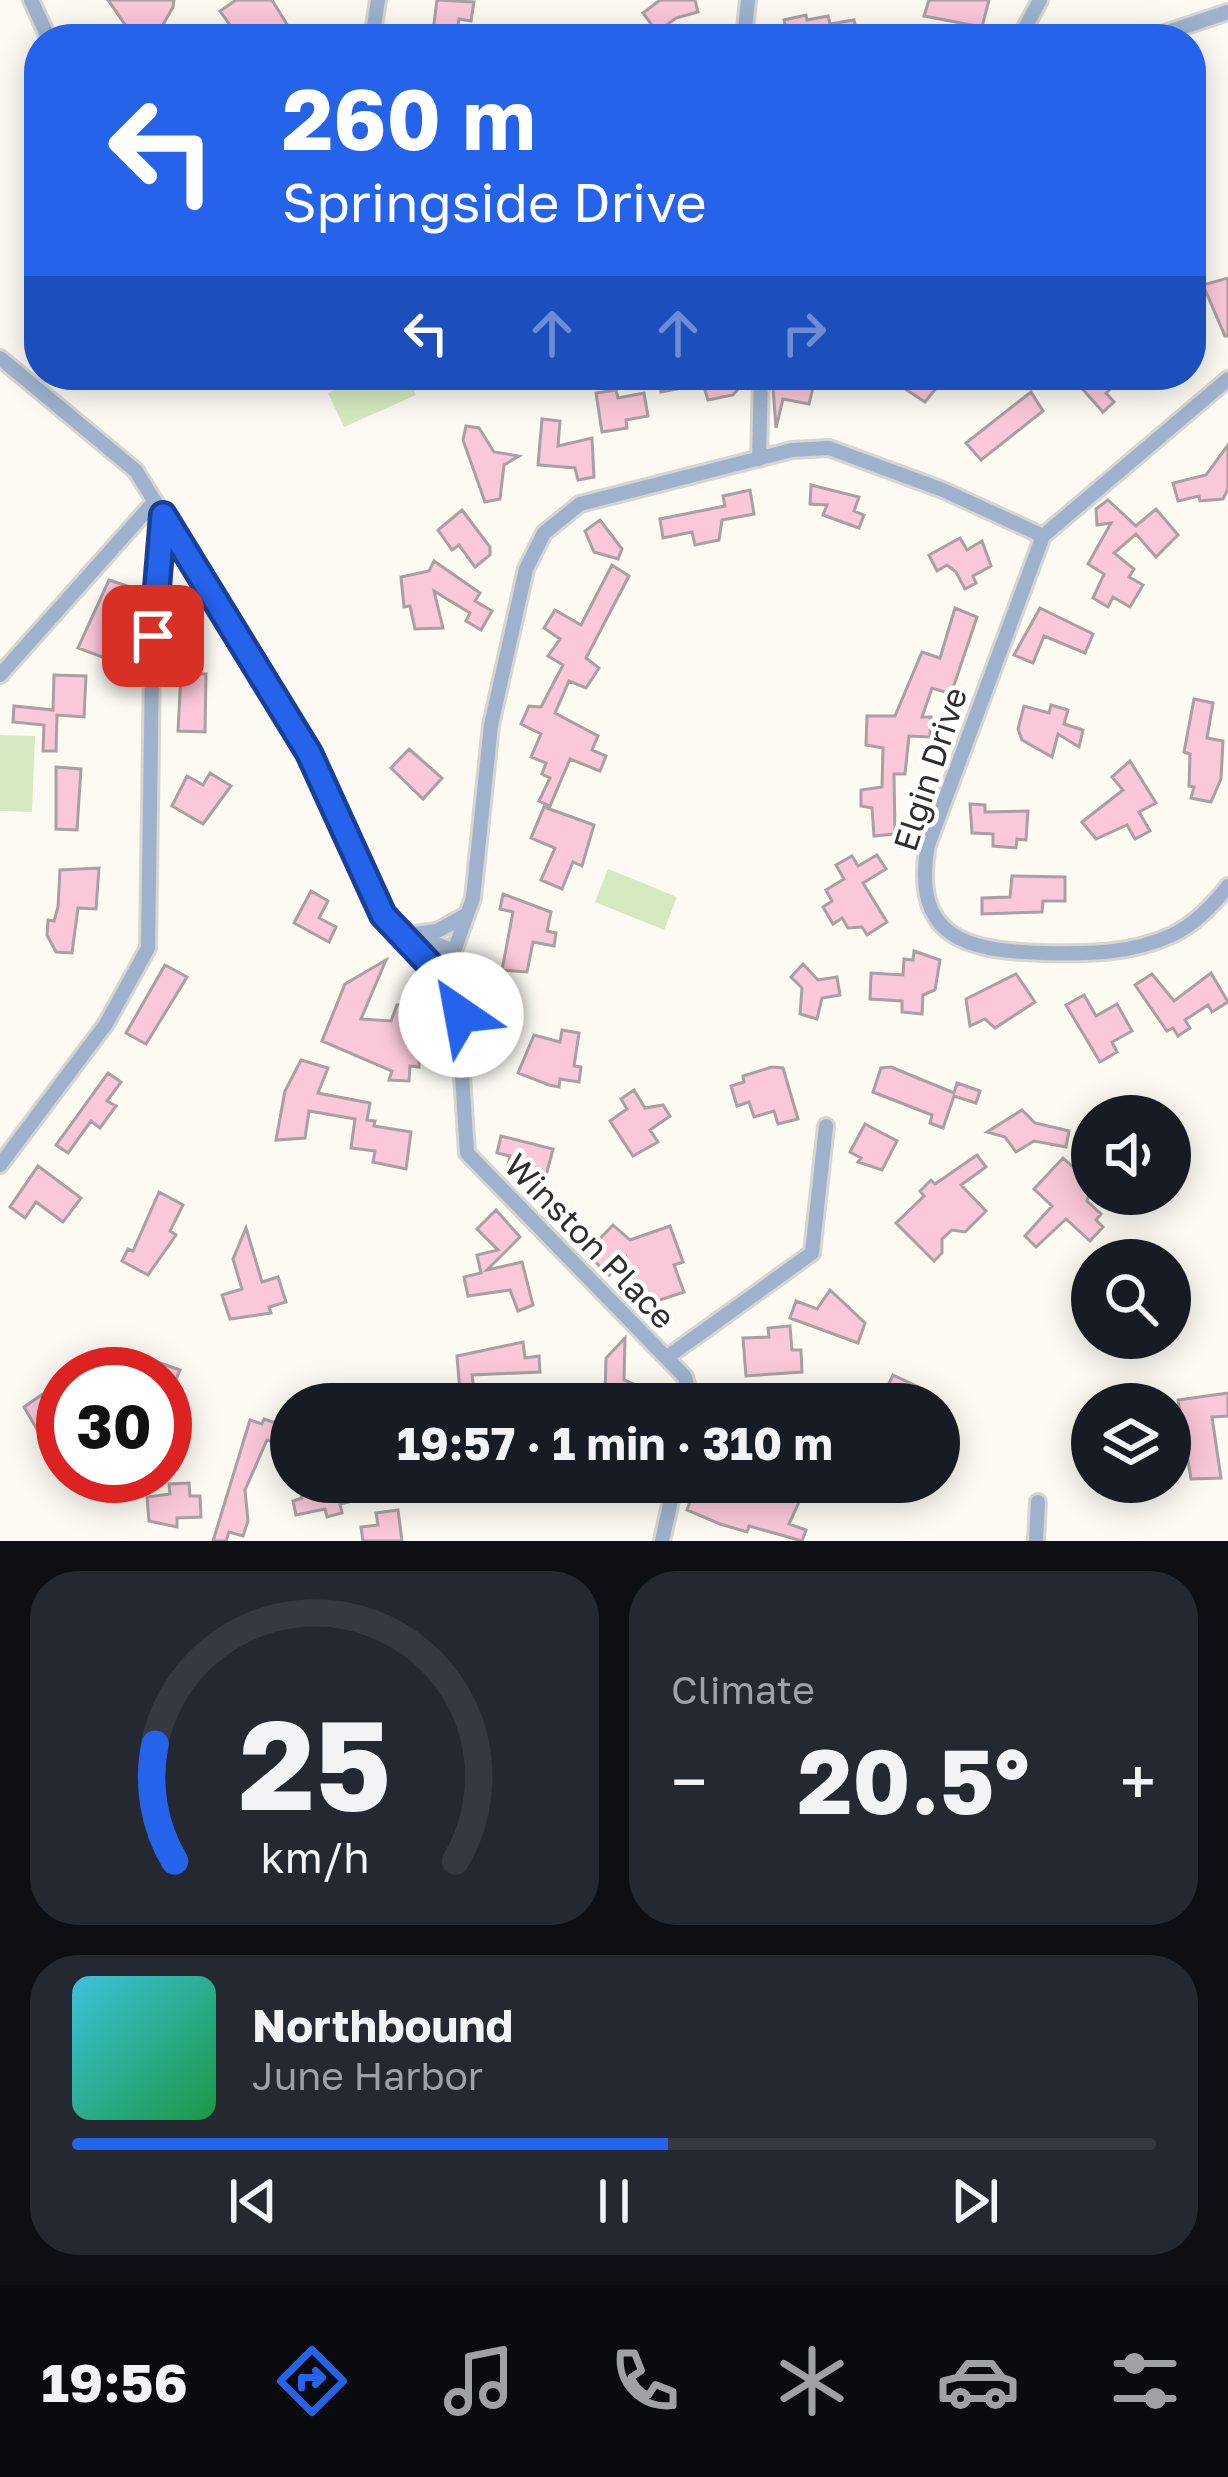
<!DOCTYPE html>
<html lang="en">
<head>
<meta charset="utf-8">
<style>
	:root { --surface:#171b24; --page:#242831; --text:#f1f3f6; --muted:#9ea1a6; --line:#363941; --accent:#2563eb }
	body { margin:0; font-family:"Golos Text",sans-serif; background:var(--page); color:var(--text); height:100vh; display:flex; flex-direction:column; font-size:45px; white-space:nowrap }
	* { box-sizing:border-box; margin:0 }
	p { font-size:39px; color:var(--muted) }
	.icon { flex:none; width:66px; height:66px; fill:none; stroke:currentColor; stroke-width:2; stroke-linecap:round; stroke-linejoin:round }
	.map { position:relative; height:1541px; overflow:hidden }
	.drawer { display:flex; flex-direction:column; gap:30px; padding:30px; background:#0d0f14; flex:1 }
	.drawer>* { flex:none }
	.top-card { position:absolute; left:24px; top:24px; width:1182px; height:366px; border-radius:48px; box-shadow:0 6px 30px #0003; background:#2563eb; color:#fff; overflow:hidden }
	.buttons { position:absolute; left:1071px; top:1095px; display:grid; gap:24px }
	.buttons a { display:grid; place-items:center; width:120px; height:120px; border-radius:50%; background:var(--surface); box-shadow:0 6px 30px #0003; font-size:60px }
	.speed { position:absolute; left:36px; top:1347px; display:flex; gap:24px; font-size:60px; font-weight:700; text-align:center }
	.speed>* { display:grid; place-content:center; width:156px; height:156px; border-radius:50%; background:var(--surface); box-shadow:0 6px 30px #0003; line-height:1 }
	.speed .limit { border:18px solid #d22; background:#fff; color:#111 }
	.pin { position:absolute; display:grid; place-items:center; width:102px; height:102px; color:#fff; margin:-51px; border-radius:24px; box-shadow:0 6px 18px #0006 }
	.me { position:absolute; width:132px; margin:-66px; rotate:327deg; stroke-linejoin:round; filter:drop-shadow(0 0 9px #0008) }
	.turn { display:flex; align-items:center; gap:42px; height:252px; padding:0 60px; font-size:54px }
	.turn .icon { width:156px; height:156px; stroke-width:2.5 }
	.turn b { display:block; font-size:84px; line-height:102px }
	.lanes { display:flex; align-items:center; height:114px; padding:0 60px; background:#0003; justify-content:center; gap:60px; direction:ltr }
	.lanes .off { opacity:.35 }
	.big { font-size:90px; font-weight:700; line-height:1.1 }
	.drawer .widget { flex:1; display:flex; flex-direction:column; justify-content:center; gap:18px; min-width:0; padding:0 42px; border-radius:48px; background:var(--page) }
	.drawer .dial { align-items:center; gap:0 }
	.dial svg { height:312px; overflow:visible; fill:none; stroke:var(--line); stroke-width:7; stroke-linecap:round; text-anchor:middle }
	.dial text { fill:var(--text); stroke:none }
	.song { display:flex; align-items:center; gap:36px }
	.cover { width:144px; height:144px; border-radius:18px; background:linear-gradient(135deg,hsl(190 70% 55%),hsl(140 70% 35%)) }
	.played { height:12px; border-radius:6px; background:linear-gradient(90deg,var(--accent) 55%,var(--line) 55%) }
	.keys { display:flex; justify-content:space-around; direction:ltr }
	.heat { display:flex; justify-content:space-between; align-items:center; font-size:66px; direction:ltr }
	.drawer .tiles { flex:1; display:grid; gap:30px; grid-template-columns:1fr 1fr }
	.widget:last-child { grid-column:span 2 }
	.trip { position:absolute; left:270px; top:1383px; width:690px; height:120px; border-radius:60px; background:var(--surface); box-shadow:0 6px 30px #0003; font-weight:700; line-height:120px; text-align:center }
	.tab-bar { display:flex; height:192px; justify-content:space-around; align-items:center; background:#090b0e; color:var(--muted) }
	.tab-bar .icon { width:84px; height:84px }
	.tab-bar .current { color:var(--accent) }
	.tab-bar b { font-size:54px; color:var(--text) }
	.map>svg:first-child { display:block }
	.green { fill:#d5e9c0 }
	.building { fill:#fac8d8; stroke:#a8a0a2; stroke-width:3 }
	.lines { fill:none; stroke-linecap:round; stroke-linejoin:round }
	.minor-casing { stroke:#d7d5cf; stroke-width:20 }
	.minor { stroke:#9eb2cd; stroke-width:14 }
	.route-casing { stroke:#184099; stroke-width:30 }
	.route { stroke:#2563eb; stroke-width:21 }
	.labels { text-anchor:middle; stroke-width:9; stroke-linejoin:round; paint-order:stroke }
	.street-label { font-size:33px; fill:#302f2c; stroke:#fff }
</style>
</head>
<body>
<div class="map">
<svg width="1228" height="1541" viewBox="0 0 1228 1541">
	<rect width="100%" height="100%" fill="#fcfaf3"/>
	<path class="green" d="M 367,375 L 407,375 L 416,395 L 344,427 L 328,393 Z
		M 0,735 L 35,736 L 32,812 L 0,811 Z
		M 608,869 L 677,897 L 664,930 L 595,902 Z"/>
	<path class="building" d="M 108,0 L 174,0 L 173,7 L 155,39 L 135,39 Z
		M 236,0 L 272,0 L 296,39 L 240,39 L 220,11 Z
		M 437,0 L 474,2 L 471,21 L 459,19 L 456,39 L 432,39 Z
		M 660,0 L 695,0 L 698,12 L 676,18 L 657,32 L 643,13 Z
		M 929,0 L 989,0 L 982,27 L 924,16 Z
		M 806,15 L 807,20 L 828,16 L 830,24 L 854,20 L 858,39 L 788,39 L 784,20 Z
		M 1228,278 L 1228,336 L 1225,336 L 1203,285 Z
		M 658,375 L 740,375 L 739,388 L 733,395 L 708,400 L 703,384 L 661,392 Z
		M 772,375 L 816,375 L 809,404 L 783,399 L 776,428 Z
		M 884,375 L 947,375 L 925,402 Z
		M 1070,375 L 1126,375 L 1106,393 L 1114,402 L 1103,412 Z
		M 616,390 L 618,398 L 644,393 L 648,416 L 626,420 L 627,428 L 602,432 L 596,393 Z
		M 1031,392 L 1043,411 L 981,460 L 966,443 Z
		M 542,419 L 560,421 L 558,446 L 592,438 L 594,477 L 578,480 L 575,468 L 538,465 Z
		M 466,426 L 479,428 L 494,452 L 519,456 L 504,465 L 500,499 L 485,502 L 463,440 Z
		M 1228,445 L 1228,489 L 1223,499 L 1200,501 L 1199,496 L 1178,501 L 1173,483 L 1206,475 Z
		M 811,485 L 859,497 L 854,511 L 864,515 L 859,528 L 823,515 L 827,505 L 810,504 Z
		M 750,490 L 754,514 L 722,520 L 719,540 L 695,545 L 692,532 L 663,538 L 660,519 L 725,506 L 723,496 Z
		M 1108,500 L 1136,526 L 1156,509 L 1178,535 L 1156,557 L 1136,534 L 1114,553 L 1134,569 L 1129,577 L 1143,585 L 1130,607 L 1113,597 L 1108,607 L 1093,598 L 1104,574 L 1088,564 L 1111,523 L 1097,525 L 1096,509 Z
		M 462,510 L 490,547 L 490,555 L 475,567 L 459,545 L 452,550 L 438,530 Z
		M 600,520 L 622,549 L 618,559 L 594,552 L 585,531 Z
		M 960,538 L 967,550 L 982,541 L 991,566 L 973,576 L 976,583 L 965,589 L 956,572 L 947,565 L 937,571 L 929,555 Z
		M 434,561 L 480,593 L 475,601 L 492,611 L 481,630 L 466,621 L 470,613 L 434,591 L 443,628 L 415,629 L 410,606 L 404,607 L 401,577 L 429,571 Z
		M 612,565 L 629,576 L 586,658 L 599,668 L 586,688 L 569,681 L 555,713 L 598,736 L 592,750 L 606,756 L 600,771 L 570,759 L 550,806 L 539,801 L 550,778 L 542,774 L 546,763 L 531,757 L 541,734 L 521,724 L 529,706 L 541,707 L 563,665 L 548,656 L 560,639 L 544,628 L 555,610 L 581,625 Z
		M 109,580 L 127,586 L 117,611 L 123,613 L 116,630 L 120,632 L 102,657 L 78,648 Z
		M 955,608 L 977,617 L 951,694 L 932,688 L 922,717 L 931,717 L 930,737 L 909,736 L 905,774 L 894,774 L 895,834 L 874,836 L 872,808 L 861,806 L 861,790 L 882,787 L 883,748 L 866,745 L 867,716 L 895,716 L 922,652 L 940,658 Z
		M 1040,608 L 1093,634 L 1085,653 L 1044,636 L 1033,663 L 1014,655 Z
		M 181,673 L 206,674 L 205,732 L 178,731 Z
		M 54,675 L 86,676 L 84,717 L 57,715 L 56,751 L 43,751 L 44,725 L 13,722 L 14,706 L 53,710 Z
		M 1194,699 L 1213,703 L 1207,738 L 1223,741 L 1221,779 L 1211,802 L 1191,798 L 1194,787 L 1189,786 L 1190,754 L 1184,752 Z
		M 1051,705 L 1068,710 L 1064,724 L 1083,730 L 1079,747 L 1058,734 L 1052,757 L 1022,740 L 1018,729 L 1024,706 L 1049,713 Z
		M 409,749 L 442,778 L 423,799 L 391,768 Z
		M 1130,761 L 1156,803 L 1139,812 L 1150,831 L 1135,839 L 1127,825 L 1096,839 L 1082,822 L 1123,790 L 1112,777 Z
		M 56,767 L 81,769 L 77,830 L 56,829 Z
		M 210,773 L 231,786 L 203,824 L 172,806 L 187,776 L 203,785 Z
		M 970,804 L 985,805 L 985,812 L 1028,811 L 1026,840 L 1017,839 L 1016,848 L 993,846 L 993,834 L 972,833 Z
		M 544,807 L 594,825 L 582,866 L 573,862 L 562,889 L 541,880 L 555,848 L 531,838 Z
		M 877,855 L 886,869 L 863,883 L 887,922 L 867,935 L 862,927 L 848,928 L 842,918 L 833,924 L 823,907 L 832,901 L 826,890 L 844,879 L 836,865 L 852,856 L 858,866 Z
		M 99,868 L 96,909 L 78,908 L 72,953 L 56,952 L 47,935 L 48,920 L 54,921 L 58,907 L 60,870 Z
		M 1012,876 L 1065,877 L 1065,901 L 1043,901 L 1042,912 L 982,914 L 982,898 L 1010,897 Z
		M 311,891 L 328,901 L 319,918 L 336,927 L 329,942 L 294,923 Z
		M 503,894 L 551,912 L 547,931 L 556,933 L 554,946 L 533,942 L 527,972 L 502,970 L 513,912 L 500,909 Z
		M 914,951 L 940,960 L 935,990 L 923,995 L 922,1014 L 902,1012 L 902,1001 L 870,999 L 871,973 L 903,975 L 904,959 L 913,960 Z
		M 386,960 L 361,1019 L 391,1021 L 397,1005 L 410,1005 L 408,1045 L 420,1045 L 419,1067 L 410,1066 L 409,1081 L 389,1080 L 392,1071 L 322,1041 L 345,984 Z
		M 803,964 L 818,980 L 837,977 L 840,995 L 822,998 L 817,1019 L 800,1014 L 802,988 L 791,977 Z
		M 165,965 L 187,977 L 146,1044 L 126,1033 Z
		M 1211,973 L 1228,1002 L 1212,1012 L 1208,1005 L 1185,1020 L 1190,1028 L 1178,1036 L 1173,1028 L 1167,1031 L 1135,985 L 1152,974 L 1174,1001 Z
		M 1016,974 L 1035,1002 L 995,1028 L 985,1019 L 970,1026 L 966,999 Z
		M 1084,995 L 1096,1016 L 1117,1004 L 1132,1031 L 1112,1042 L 1117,1052 L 1100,1062 L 1066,1005 Z
		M 562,1030 L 579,1033 L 574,1066 L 581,1067 L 579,1082 L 560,1079 L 559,1087 L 549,1085 L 518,1073 L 534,1035 L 560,1042 Z
		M 301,1060 L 328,1068 L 318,1093 L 370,1103 L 367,1120 L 375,1121 L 374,1126 L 411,1132 L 406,1169 L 373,1162 L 375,1151 L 351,1148 L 355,1119 L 309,1111 L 305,1138 L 276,1140 L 285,1091 Z
		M 772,1067 L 783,1068 L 798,1119 L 778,1124 L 774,1111 L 754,1117 L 749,1102 L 737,1106 L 731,1086 L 744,1082 L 743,1076 Z
		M 891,1067 L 954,1093 L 957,1083 L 980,1091 L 976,1103 L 954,1096 L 943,1128 L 930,1123 L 932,1115 L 873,1092 L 881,1068 Z
		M 108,1073 L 121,1082 L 107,1101 L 116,1106 L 100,1128 L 91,1121 L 68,1153 L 56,1145 Z
		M 634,1090 L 645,1108 L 663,1105 L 670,1116 L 650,1130 L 658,1142 L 633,1156 L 610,1121 L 627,1109 L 621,1099 Z
		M 1022,1110 L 1035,1123 L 1069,1131 L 1066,1147 L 1034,1141 L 1016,1152 L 1005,1137 L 987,1132 Z
		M 865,1124 L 897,1141 L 882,1170 L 858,1162 L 861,1158 L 850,1152 Z
		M 501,1136 L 553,1149 L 543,1187 L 528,1183 L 528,1170 L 508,1165 L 510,1156 L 497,1153 Z
		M 977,1155 L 986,1167 L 961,1185 L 986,1211 L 965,1232 L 952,1230 L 942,1239 L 942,1253 L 934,1261 L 896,1223 L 924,1196 L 920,1191 L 931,1180 L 935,1184 Z
		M 1063,1158 L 1092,1184 L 1087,1201 L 1101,1214 L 1096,1220 L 1103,1227 L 1090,1241 L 1066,1219 L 1036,1247 L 1025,1236 L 1052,1206 L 1034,1189 Z
		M 38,1166 L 81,1198 L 63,1222 L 36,1202 L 25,1218 L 10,1207 Z
		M 159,1192 L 183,1205 L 170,1231 L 176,1235 L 148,1275 L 122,1261 L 128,1249 L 133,1251 Z
		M 496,1210 L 520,1237 L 487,1270 L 522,1262 L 533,1305 L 518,1311 L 510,1290 L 468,1296 L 464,1277 L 481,1273 L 477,1255 L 498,1250 L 477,1229 Z
		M 613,1225 L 630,1240 L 670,1226 L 683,1262 L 674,1265 L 684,1292 L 654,1302 L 652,1297 L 640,1301 L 626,1257 L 609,1275 L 586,1253 Z
		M 246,1228 L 262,1282 L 278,1277 L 286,1302 L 269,1307 L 271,1313 L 230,1319 L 222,1295 L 242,1289 L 233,1259 Z
		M 830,1290 L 865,1323 L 858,1343 L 790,1318 L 796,1301 L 817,1309 Z
		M 790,1326 L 792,1350 L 801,1350 L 802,1372 L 746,1376 L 743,1338 L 769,1337 L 768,1328 Z
		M 625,1338 L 624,1380 L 641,1387 L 641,1404 L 605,1399 L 606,1358 Z
		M 523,1342 L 525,1358 L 539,1356 L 540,1372 L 472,1375 L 474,1389 L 460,1392 L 457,1356 Z
		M 137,1355 L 180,1370 L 165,1405 L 165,1374 L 128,1374 Z
		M 893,1375 L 927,1391 L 920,1404 L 879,1404 Z
		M 63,1380 L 63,1417 L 53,1423 L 63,1441 L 63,1474 L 24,1407 Z
		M 1228,1393 L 1228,1416 L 1212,1417 L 1221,1478 L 1191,1479 L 1178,1400 Z
		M 264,1419 L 291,1428 L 291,1447 L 267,1440 L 245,1490 L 248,1521 L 243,1536 L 229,1532 L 226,1541 L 213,1541 L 250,1420 L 262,1424 Z
		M 348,1482 L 353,1501 L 340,1504 L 342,1513 L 327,1517 L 325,1509 L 296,1515 L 293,1501 L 302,1498 L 300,1490 Z
		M 765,1482 L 791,1482 L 788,1490 L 800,1500 L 789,1524 L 806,1530 L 802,1541 L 749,1526 L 747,1532 L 720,1524 L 687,1510 L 692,1496 L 723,1501 L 729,1486 L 760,1498 Z
		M 189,1483 L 190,1496 L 200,1496 L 201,1517 L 177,1518 L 177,1527 L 149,1521 L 147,1497 L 170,1494 L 169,1484 Z
		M 398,1510 L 402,1541 L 363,1541 L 361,1527 L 378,1525 L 376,1513 Z"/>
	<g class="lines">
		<g class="minor-casing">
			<path id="minor" d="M 31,0 L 49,39
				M 372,39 L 378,0
				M 744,39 L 748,0
				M 1019,39 L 1040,0
				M 1147,39 L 1228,12
				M 0,358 L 136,471 L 309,753 L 383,915 L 400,930 L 454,951 L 473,898 L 491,725 L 526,569 L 544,533 L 580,504 L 792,450 L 829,448 L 943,490 L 1043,536
				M 1228,379 L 1043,536 L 928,845 C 911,938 967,951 1044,953 C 1088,954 1131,954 1172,935 C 1195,924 1212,906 1228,886
				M 759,459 L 761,375
				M 0,675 L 155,501
				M 402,933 L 455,991
				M 415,934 L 437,931 L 466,915
				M 454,951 L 467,1153 L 685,1377 L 692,1404
				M 0,1165 L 106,1024 L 148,948 L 152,665 L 163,515
				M 666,1358 L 812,1253 L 826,1126
				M 662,1541 L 675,1482
				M 1036,1541 L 1038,1502"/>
		</g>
		<use href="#minor" class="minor"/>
	</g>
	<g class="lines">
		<g class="route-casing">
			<path id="route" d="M 153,636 L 163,515 L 309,753 L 383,915 L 455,991 L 461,1015"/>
		</g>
		<use href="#route" class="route"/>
	</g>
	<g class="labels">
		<g class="street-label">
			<text transform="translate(930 769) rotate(-72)" y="12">Elgin Drive</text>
			<text transform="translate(590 1241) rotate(46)" y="12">Winston Place</text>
		</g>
	</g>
</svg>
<div class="buttons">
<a><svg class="icon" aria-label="sound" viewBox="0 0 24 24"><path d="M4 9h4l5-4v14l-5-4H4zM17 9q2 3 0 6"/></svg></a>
<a><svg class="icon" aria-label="search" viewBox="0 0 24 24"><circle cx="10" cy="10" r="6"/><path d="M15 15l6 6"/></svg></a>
<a><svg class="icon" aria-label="layers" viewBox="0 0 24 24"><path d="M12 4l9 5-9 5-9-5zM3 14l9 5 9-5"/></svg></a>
</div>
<div class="speed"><div class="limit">30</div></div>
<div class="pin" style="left:153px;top:636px;background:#d93025"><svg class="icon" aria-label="arrive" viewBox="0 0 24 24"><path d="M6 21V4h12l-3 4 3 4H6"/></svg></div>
<svg class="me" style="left:461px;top:1015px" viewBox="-20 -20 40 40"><circle r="19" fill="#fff"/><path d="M0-13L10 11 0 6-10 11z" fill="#2563eb"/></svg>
<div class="trip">19:57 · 1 min · 310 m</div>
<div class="top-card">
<div class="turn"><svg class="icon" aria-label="left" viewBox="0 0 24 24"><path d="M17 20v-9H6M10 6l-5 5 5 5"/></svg><div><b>260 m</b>Springside Drive</div></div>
<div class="lanes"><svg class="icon" aria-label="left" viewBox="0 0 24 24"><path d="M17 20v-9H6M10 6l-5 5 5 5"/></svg><svg class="icon off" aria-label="ahead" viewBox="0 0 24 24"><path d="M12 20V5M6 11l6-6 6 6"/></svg><svg class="icon off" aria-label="ahead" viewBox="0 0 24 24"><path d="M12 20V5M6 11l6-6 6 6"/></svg><svg class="icon off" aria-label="right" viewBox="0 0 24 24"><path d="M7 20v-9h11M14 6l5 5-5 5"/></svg></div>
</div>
</div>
<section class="drawer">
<div class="tiles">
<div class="widget dial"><svg viewBox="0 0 100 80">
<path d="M14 69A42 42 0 1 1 86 69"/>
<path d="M14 69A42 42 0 0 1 9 39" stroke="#2563eb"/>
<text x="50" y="56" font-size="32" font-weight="700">25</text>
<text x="50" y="72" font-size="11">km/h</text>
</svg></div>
<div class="widget"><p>Climate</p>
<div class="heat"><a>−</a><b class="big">20.5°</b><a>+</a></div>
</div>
<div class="widget">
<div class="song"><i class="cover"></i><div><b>Northbound</b><p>June Harbor</p></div></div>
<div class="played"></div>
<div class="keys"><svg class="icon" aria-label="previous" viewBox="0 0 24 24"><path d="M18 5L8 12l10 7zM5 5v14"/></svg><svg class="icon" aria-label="pause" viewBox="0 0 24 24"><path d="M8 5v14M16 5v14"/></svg><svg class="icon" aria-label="next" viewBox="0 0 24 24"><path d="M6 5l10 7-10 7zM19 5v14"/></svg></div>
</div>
</div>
</section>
<nav class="tab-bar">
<b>19:56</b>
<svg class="icon current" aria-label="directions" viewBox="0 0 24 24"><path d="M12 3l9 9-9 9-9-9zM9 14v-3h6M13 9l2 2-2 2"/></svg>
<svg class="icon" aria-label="music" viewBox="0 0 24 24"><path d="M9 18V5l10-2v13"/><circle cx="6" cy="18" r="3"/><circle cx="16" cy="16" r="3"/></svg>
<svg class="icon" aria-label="phone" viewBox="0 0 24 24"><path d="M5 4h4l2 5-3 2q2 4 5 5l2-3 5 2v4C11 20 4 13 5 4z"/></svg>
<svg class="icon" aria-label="climate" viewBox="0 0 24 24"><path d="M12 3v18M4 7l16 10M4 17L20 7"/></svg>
<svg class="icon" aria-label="car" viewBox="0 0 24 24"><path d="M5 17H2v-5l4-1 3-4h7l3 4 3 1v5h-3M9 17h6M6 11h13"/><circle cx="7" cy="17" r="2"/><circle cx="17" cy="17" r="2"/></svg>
<svg class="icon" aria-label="filters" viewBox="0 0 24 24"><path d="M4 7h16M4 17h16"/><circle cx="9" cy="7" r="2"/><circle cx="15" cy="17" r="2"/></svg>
</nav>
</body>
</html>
